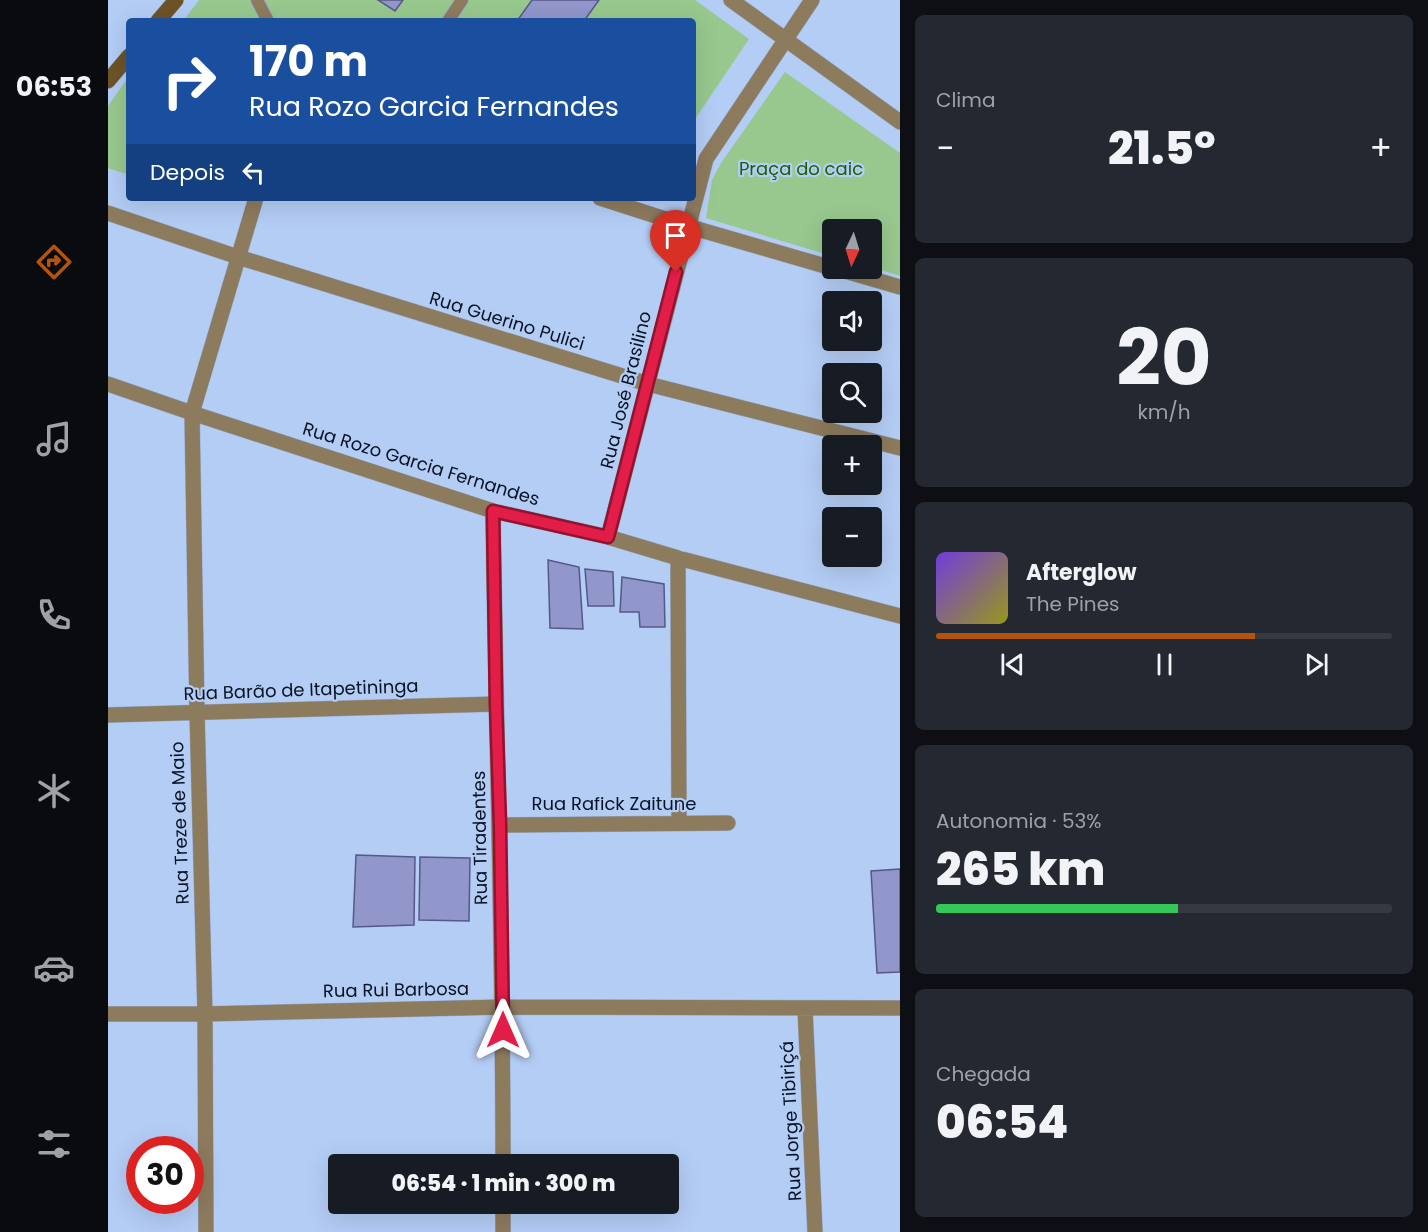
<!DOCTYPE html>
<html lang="pt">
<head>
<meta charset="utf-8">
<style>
	:root { --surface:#171b24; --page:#242831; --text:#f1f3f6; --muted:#9ea1a6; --line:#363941; --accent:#b45309 }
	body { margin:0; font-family:Poppins,sans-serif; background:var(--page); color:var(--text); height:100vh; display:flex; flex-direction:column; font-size:22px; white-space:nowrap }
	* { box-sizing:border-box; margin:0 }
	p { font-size:20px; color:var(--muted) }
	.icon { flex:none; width:33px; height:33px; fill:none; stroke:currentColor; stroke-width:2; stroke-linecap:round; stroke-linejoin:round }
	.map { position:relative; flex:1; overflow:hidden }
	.side { display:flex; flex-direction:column; gap:15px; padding:15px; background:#0d0f14; width:528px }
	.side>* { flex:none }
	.top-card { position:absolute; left:18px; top:18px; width:570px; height:183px; border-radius:6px; box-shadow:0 6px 24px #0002; background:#1a4fa0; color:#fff; overflow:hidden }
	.needle { width:39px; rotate:184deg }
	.tools { position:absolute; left:714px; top:219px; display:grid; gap:12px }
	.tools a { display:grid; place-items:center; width:60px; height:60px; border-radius:6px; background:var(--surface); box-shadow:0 6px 24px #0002; font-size:30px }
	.speed { position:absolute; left:18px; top:1136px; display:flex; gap:12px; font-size:30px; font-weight:700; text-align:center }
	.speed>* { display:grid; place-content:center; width:78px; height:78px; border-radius:50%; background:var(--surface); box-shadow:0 6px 24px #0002; line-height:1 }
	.speed .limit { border:9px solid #d22; background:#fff; color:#111 }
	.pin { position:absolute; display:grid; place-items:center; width:51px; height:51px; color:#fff; margin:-62px -26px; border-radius:50% 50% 50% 0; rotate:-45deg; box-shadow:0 0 6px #0007 }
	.pin .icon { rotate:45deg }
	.me { position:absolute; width:66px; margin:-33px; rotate:0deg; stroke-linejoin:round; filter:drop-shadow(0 0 4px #0008) }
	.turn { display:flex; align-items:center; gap:21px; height:126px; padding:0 24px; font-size:27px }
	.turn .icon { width:78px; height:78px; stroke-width:2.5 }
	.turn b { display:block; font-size:42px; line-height:51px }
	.then { display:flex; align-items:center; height:57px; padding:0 24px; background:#0003; gap:12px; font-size:22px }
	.big { font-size:45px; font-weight:800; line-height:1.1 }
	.side .card { flex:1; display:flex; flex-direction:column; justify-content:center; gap:9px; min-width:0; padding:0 21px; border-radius:9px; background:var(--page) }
	.side .dial { align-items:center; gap:0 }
	.dial b { font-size:78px; line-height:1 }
	.song { display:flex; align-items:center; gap:18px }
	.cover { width:72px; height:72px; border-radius:9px; background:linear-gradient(135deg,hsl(260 70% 55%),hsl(60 70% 35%)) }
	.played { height:6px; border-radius:3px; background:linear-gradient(90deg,var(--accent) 70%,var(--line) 70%) }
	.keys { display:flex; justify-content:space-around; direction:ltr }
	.heat { display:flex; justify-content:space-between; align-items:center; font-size:33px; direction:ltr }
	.charge { height:9px; border-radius:4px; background:linear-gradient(90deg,#34c759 53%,var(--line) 0) }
	.trip { position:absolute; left:220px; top:1154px; width:351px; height:60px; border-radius:6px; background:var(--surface); box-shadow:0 6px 24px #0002; font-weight:800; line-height:60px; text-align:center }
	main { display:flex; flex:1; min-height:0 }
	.tab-bar { display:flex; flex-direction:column; width:108px; justify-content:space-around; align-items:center; background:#090b0e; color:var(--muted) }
	.tab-bar .icon { width:42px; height:42px }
	.tab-bar .on { color:var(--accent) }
	.tab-bar b { font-size:27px; color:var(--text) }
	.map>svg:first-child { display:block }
	.green { fill:#98c88e }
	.building { fill:#9196cb; stroke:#555888; stroke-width:1.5 }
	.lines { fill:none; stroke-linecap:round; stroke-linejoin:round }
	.service-casing { stroke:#95acd0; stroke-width:14 }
	.minor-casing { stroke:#95acd0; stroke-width:16 }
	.secondary-casing { stroke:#95acd0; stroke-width:16 }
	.service { stroke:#8d7b5e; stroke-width:12 }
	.minor { stroke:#8d7b5e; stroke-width:15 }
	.secondary { stroke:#6d5427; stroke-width:15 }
	.route-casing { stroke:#92132f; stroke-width:15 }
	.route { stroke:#e11d48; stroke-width:10 }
	.labels { text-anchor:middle; stroke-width:4.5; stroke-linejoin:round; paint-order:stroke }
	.park-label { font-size:18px; fill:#1b5f05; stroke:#b4cdf5 }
	.street-label { font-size:18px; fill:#091325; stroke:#b4cdf5 }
</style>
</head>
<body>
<main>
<nav class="tab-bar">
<b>06:53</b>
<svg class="icon on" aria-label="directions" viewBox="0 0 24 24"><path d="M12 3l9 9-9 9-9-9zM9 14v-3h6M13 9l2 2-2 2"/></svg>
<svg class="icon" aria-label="music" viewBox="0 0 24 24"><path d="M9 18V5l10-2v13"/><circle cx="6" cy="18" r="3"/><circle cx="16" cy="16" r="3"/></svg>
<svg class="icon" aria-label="phone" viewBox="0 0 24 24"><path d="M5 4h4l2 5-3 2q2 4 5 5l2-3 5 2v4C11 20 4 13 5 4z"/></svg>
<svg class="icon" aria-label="climate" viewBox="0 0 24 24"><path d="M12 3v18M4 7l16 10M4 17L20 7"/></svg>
<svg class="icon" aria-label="car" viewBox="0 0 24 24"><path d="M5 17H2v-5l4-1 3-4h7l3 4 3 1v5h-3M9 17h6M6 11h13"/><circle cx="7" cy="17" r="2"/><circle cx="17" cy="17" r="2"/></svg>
<svg class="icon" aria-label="filters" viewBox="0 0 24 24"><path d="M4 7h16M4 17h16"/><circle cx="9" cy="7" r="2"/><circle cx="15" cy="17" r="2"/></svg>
</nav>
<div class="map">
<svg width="792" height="1232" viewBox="0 0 792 1232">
	<rect width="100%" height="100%" fill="#b4cdf5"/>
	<path class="green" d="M 91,0 L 587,0 L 641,39 L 585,122 L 585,21 L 75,21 Z
		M 677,72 L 792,153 L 792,276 L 764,267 L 764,230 L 724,230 L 724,256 L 598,218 L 604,180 L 613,163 Z
		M 21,76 L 21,175 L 0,168 L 0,106 Z"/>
	<path class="building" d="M 270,0 L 295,0 L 287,11 Z
		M 424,0 L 491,0 L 476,21 L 409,21 Z
		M 440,560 L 471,567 L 475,629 L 442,628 Z
		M 477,569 L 505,572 L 506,606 L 480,606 Z
		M 514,577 L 556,584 L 557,627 L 532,627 L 531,612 L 512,612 Z
		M 248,855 L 307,857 L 306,925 L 245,927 Z
		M 312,857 L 362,858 L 361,921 L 311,920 Z
		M 792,869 L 792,972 L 769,973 L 763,871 Z"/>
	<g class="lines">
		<g class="service-casing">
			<path id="service" d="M 149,0 L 160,21
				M 340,21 L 354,0"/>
		</g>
		<g class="minor-casing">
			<path id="minor" d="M 623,0 L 792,122
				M 492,198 L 579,226 L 724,268
				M 0,213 L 130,257 L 540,384 L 792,448
				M 727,268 L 792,287
				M 0,384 L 84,413 L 385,511 L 500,537 L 570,558 L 792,616
				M 385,511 C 388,728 395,946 395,1164
				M 500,537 L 598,159 L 704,0
				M 570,558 L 571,823
				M 0,715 L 388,704
				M 392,825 L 620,823
				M 697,1008 L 707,1232
				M 0,1014 L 97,1014 L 395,1007 L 792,1008
				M 395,1203 L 395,1232
				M 98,1232 L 97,1014 L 89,713 L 84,413 L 148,198"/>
		</g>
		<g class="secondary-casing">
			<path id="secondary" d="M 50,21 L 68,0
				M 0,81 L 21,56"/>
		</g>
		<use href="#service" class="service"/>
		<use href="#minor" class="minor"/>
		<use href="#secondary" class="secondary"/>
	</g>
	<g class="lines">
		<g class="route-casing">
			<path id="route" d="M 395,1030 L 392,825 L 388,704 L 385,511 L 500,537 L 568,272"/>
		</g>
		<use href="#route" class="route"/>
	</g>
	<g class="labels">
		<g class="park-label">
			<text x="693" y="175">Praça do caic</text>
		</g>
		<g class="street-label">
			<text transform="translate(399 321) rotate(17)" y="6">Rua Guerino Pulici</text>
			<text transform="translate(518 390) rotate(-76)" y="6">Rua José Brasilino</text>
			<text transform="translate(313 464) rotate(17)" y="6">Rua Rozo Garcia Fernandes</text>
			<text transform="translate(193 690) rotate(-2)" y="6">Rua Barão de Itapetininga</text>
			<text x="506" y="810">Rua Rafick Zaitune</text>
			<text transform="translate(72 823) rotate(-92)" y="6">Rua Treze de Maio</text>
			<text transform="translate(372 838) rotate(-91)" y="6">Rua Tiradentes</text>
			<text transform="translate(288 990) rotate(-1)" y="6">Rua Rui Barbosa</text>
			<text transform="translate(683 1121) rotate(-93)" y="6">Rua Jorge Tibiriçá</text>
		</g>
	</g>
</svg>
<div class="tools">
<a><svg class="needle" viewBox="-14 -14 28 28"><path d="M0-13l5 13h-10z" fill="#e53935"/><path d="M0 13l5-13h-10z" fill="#9ea1a6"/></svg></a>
<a><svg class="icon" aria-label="sound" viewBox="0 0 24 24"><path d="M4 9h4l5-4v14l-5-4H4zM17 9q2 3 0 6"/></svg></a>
<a><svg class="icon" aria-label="search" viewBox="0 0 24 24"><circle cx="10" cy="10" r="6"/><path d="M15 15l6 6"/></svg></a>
<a>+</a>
<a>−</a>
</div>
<div class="speed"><div class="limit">30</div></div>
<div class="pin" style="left:568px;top:272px;background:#d93025"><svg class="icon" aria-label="arrive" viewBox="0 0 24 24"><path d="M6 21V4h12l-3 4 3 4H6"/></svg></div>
<svg class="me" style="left:395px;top:1030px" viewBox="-20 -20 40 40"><path d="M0-17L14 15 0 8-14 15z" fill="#e11d48" stroke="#fff" stroke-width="4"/></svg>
<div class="trip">06:54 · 1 min · 300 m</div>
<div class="top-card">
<div class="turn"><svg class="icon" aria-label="right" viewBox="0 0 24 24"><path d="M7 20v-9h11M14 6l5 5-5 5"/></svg><div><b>170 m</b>Rua Rozo Garcia Fernandes</div></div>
<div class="then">Depois<svg class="icon" aria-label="left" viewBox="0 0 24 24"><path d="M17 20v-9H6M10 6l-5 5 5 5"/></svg></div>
</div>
</div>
<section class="side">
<div class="card"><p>Clima</p>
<div class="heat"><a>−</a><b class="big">21.5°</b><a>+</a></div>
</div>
<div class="card dial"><b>20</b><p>km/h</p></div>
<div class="card">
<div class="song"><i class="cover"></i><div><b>Afterglow</b><p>The Pines</p></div></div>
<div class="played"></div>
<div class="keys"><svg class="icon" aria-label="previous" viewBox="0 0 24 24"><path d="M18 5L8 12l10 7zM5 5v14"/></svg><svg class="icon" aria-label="pause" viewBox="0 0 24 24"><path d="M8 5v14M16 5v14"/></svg><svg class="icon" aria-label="next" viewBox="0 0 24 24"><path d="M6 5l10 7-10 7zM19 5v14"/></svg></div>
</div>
<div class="card"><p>Autonomia · 53%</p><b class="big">265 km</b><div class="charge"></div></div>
<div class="card"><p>Chegada</p><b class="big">06:54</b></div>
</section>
</main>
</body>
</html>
